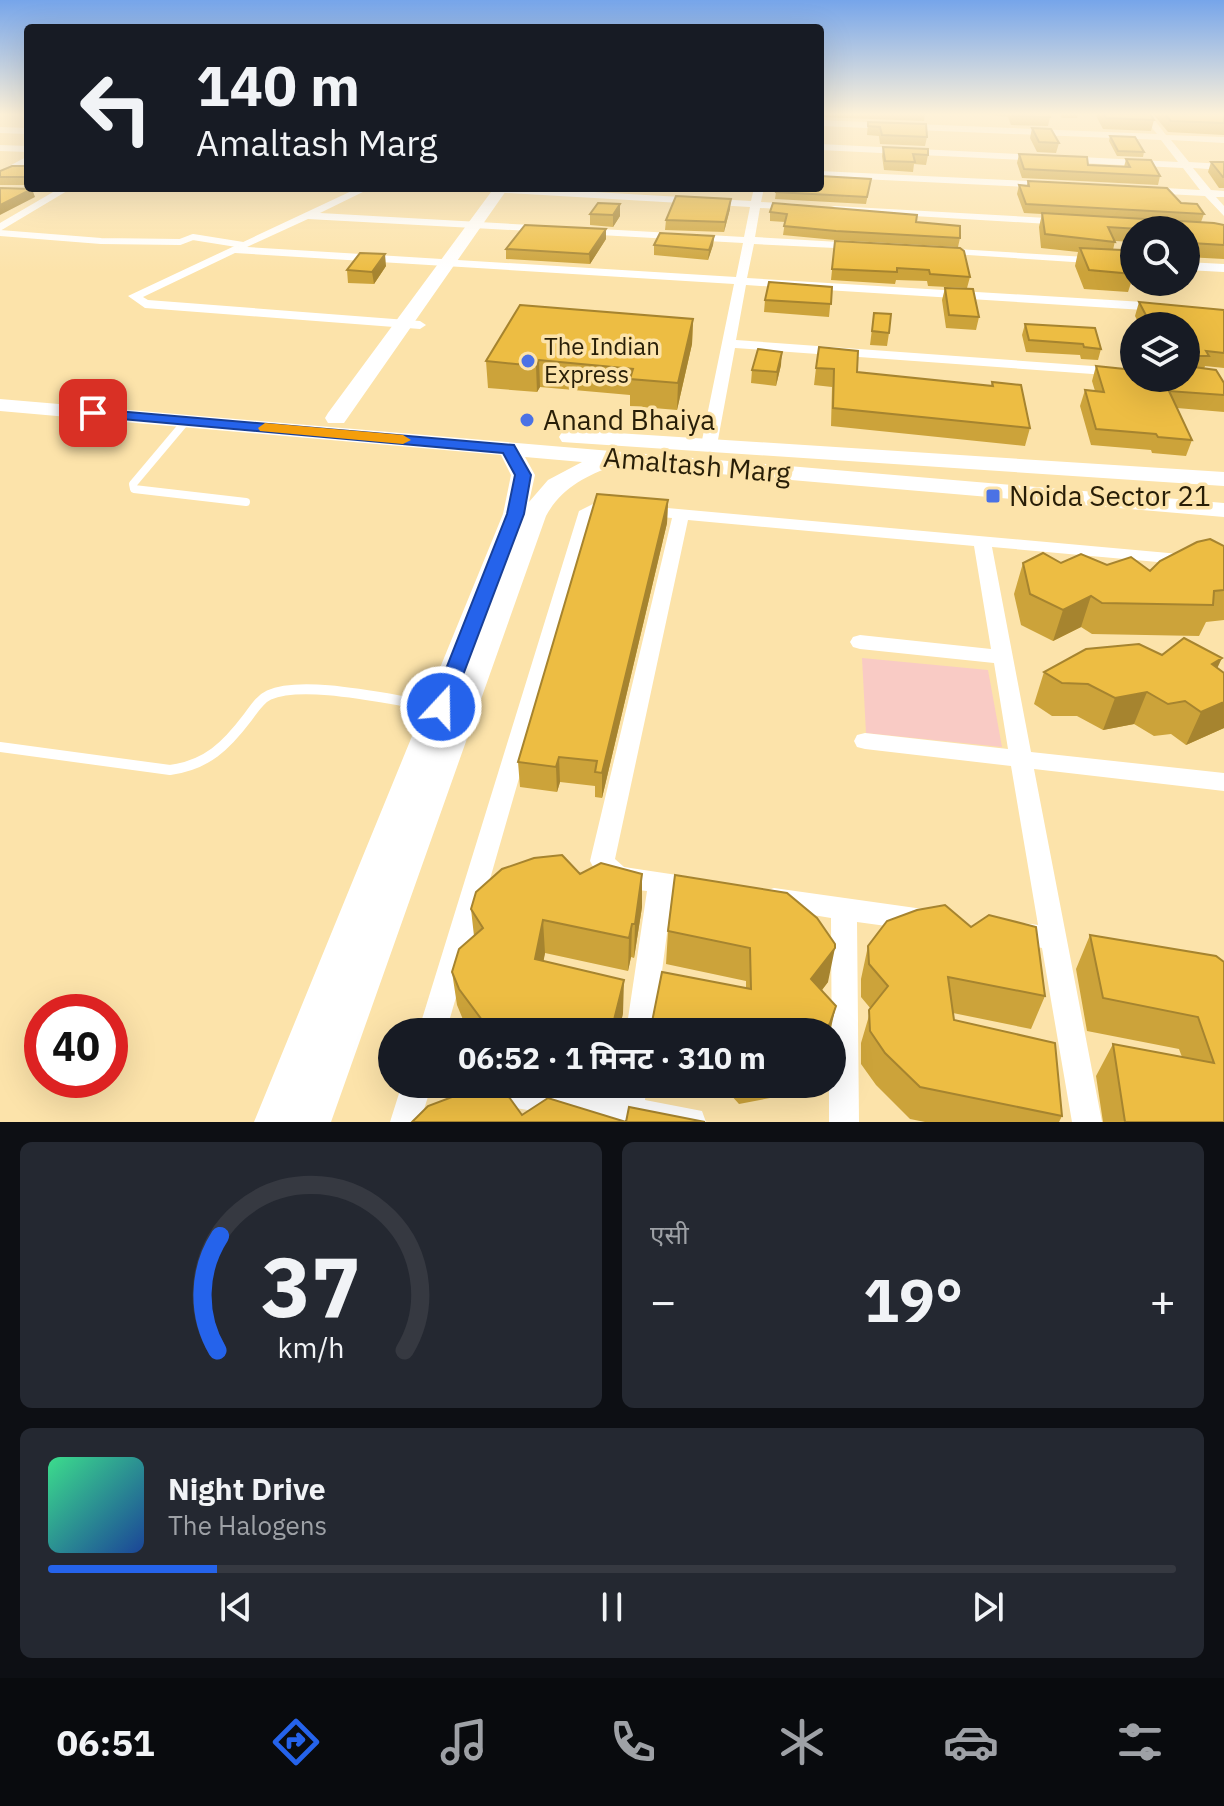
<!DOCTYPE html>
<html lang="hi">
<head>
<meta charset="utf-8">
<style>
	:root { --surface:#171b24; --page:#242831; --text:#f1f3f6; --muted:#9ea1a6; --line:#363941; --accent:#2563eb }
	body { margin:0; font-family:"IBM Plex Sans","Noto Sans Devanagari",sans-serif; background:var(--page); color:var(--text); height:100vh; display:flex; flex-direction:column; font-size:30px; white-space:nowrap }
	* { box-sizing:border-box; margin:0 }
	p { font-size:26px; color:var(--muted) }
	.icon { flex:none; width:44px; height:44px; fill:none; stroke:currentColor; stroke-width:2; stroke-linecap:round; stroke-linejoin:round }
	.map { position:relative; height:1122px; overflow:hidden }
	.details { display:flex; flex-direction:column; gap:20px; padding:20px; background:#0d0f14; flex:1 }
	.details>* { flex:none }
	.top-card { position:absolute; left:24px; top:24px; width:800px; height:168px; border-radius:8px; box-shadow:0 8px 32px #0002; background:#171b24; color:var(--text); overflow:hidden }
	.controls { position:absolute; left:1120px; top:216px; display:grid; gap:16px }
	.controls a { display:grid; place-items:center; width:80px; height:80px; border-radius:50%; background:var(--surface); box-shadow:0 8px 32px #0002; font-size:40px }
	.speed { position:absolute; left:24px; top:994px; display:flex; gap:16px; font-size:40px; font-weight:700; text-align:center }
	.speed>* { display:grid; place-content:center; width:104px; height:104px; border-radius:50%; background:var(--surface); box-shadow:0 8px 32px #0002; line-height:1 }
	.speed .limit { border:12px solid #d22; background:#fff; color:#111 }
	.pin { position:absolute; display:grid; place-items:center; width:68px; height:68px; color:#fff; margin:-34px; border-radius:16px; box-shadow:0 4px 12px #0006 }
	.me { position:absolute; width:88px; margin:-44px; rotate:21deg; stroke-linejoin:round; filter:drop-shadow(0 0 6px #0008) }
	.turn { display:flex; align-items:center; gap:28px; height:168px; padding:0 40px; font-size:36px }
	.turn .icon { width:104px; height:104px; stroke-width:2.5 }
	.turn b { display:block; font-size:56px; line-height:68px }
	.big { font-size:60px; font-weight:700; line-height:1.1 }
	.details .widget { flex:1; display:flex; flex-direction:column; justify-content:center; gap:12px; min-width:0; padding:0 28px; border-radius:12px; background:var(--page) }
	.details .dial { align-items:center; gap:0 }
	.dial svg { height:208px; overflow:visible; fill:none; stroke:var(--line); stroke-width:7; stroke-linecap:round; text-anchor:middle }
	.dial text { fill:var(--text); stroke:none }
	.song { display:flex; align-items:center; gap:24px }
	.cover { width:96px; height:96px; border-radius:12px; background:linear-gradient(135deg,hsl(150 70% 55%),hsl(220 70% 35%)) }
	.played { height:8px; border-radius:4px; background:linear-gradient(90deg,var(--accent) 15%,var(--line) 15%) }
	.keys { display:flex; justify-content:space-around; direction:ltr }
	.heat { display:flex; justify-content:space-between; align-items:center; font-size:44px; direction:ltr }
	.details .tiles { flex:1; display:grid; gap:20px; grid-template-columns:1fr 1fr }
	.widget:last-child { grid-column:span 2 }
	.trip { position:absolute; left:378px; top:1018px; width:468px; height:80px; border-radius:40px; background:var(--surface); box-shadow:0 8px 32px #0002; font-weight:700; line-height:80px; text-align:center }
	.dock { display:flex; height:128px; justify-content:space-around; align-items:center; background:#090b0e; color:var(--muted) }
	.dock .icon { width:56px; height:56px }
	.dock .active { color:var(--accent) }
	.dock b { font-size:36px; color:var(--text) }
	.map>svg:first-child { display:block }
	.green { fill:#f9cbc5 }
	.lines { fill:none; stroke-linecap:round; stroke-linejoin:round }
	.lane-far2 { stroke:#fff; stroke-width:6 }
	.lane-far1 { stroke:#fff; stroke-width:8 }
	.lane { stroke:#fff; stroke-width:10 }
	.street { fill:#fff; fill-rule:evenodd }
	.secondary { fill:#fff; fill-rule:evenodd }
	.wall { fill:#cca33a }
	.shaded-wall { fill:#a6842f }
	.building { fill:#edbd43; stroke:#a6842f; stroke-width:2 }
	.route { fill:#2563eb; stroke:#184099; stroke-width:2 }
	.slow { fill:#f59e0b }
	.poi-dot { fill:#4b72e5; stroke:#fce3aa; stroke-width:3 }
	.labels { text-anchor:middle; stroke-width:7; stroke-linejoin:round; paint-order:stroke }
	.far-poi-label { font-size:24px; fill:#281e07; stroke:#fce3aa; text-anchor:start }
	.poi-label { font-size:28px; fill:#281e07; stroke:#fce3aa; text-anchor:start }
	.street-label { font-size:28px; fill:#281e07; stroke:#fce3aa }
</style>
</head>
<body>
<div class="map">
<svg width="1224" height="1122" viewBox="0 0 1224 1122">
	<rect width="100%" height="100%" fill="#fce3aa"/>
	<path class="green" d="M 862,658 L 988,670 L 1002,747 L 866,733 Z"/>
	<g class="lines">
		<path class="lane-far2" d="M 0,233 L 101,241 L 180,242 L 193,237 L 243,245"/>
		<path class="lane-far1" d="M 186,421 L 133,484 L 134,489 L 246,502"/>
		<path class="lane" d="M 0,747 L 170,770 C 207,765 226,746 248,717 C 254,709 260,699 269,695 C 305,679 394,701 434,706"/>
		<path class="street" d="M 11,114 L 28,114 L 28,118 Z
			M 1141,114 L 1150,114 L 1166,135 L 1224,137 L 1224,143 L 1171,140 L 1189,162 L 1224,164 L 1224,170 L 1193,168 L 1211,190 L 1224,191 L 1224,197 L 1216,197 L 1224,206 L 1224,216 L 1205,196 L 1147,193 L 1142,190 L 1147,187 L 1200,190 L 1183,168 L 820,150 L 820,144 L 1178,162 L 1161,140 L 820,126 L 820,120 L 1157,134 Z
			M 0,127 L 28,128 L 28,134 L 0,133 Z
			M 0,145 L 28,146 L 28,152 L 0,151 Z
			M 28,156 L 28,163 L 0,178 L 0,171 Z
			M 820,171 L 1049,182 L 1054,185 L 1049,188 L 820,177 Z
			M 60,188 L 72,188 L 0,231 L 0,223 Z
			M 358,188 L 371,188 L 320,213 L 548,226 L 553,229 L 548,232 L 308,219 L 247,247 L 736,277 L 743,243 L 582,234 L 577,231 L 582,228 L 744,237 L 750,207 L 473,191 L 468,188 L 524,188 L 751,201 L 754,188 L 764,188 L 761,202 L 797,204 L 802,207 L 797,210 L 760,208 L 755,237 L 856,243 L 862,246 L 856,249 L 754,244 L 747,278 L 1160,303 L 1166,307 L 1160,311 L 746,285 L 736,340 L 1134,369 L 1134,377 L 735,348 L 717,445 L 709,450 L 701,445 L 734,284 L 235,253 L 143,297 L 148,300 L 420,321 L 426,325 L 420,329 L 145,308 L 128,296 Z
			M 835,206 L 1065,219 L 1070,222 L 1065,225 L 831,211 L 831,207 Z
			M 941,248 L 1134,260 L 1134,266 L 937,253 L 935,251 Z
			M 1186,262 L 1224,264 L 1224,272 L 1186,270 Z
			M 597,502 L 615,503 L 623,508 L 615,513 L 595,514 L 446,1032 L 418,1032 L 579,511 Z
			M 645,506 L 1224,558 L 1224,568 L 992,547 L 1031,752 L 1224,773 L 1224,791 L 1034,769 L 1102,1122 L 1072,1122 L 1042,948 L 1006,941 L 1002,933 L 1006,925 L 1015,922 L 1038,925 L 1011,766 L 865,749 L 857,747 L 854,741 L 857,735 L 865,733 L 1008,749 L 994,663 L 860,649 L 853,647 L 850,642 L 853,637 L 860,635 L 991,649 L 974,546 L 688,520 L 615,859 L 624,867 L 697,878 L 706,881 L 710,888 L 706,895 L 697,898 L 672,895 L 654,1032 L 626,1032 L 647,891 C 622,888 602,886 590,861 L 672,518 L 639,515 L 637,511 Z
			M 774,888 L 923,909 L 932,912 L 936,920 L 932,928 L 923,931 L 857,922 L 859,1122 L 829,1122 L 829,1084 L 832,1084 L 831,918 L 765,907 L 761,899 L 765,891 Z
			M 402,1084 L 432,1084 L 420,1122 L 390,1122 Z
			M 441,1084 L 546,1084 L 616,1095 L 617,1084 L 647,1084 L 645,1100 L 702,1111 L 706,1122 L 600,1122 L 456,1098 L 446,1094 Z"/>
		<path class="secondary" d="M 494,188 L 508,188 L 344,423 L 328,423 L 325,418 L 328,413 Z
			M 0,399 L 1224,503 L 1224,517 L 614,465 C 585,477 562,487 546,516 L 331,1122 L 254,1122 L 503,514 L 511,475 L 501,455 L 0,411 ZM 525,457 L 582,462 L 548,480 L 529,502 L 535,475 Z
			M 570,430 L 1224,472 L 1224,486 L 562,442 L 559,437 L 562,432 Z"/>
	</g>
	<path class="wall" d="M 820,114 L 925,114 L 924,121 L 820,117 Z
		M 982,114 L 1049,114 L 1050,117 L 1048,126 L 1011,125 L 1008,117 Z
		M 1060,114 L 1078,114 L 1077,118 L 1062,118 Z
		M 1095,114 L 1150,114 L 1154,120 L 1151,131 L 1103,129 Z
		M 1153,114 L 1224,114 L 1224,135 L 1168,132 Z
		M 868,122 L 927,137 L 925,146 L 880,144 L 879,136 L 867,135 Z
		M 1032,128 L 1059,143 L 1056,153 L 1037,152 L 1030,138 Z
		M 1110,136 L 1144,152 L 1143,157 L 1117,156 L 1109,141 Z
		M 883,147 L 928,155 L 926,165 L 914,164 L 913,172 L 884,170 L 882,156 Z
		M 1019,154 L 1088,165 L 1124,167 L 1126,159 L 1160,176 L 1158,185 L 1022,178 L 1017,163 Z
		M 1211,162 L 1224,162 L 1224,188 L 1219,188 L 1208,172 Z
		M 28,166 L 28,185 L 0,185 L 0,171 Z
		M 871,179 L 866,204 L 775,199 L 776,192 Z
		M 1028,181 L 1181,203 L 1204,214 L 1201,222 L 1224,225 L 1224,259 L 1186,257 L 1186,230 L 1134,230 L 1134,242 L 1115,241 L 1113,250 L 1134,274 L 1128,292 L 1084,289 L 1075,266 L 1078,252 L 1041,248 L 1039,227 L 1042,214 L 1024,213 L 1017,194 L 1019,185 L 1027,185 Z
		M 620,204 L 620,216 L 613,227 L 590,225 L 590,214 Z
		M 730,209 L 724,232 L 665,230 L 666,220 Z
		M 770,212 L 916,222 L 960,238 L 958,247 L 835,240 L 783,235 L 785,222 L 770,221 Z
		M 714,236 L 713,245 L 708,260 L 654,255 L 654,245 Z
		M 606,239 L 590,264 L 506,259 L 506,249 Z
		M 835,241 L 970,277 L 967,288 L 928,286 L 927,281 L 896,280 L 895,284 L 831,280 Z
		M 386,266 L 374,284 L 348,283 L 347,270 Z
		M 832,287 L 829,317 L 764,312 L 765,300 Z
		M 945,288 L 979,317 L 976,330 L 946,328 L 942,300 Z
		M 1139,302 L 1224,310 L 1224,368 L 1205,366 L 1204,369 L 1224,383 L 1224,412 L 1177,408 L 1192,440 L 1186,456 L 1152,453 L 1151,450 L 1091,445 L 1080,406 L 1085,390 L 1095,391 L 1092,381 L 1096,366 L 1186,378 L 1186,326 L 1140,326 L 1135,316 Z
		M 874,313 L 889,333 L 887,346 L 870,345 Z
		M 693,319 L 692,344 L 677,410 L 630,406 L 630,395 L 540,387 L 537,392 L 488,388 L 486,361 Z
		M 1025,324 L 1101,349 L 1098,360 L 1081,359 L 1080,355 L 1026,352 L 1022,335 Z
		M 781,365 L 776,386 L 751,383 L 752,370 Z
		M 816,368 L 991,386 L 992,382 L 1030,428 L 1025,446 L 831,426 L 832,387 L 814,385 Z
		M 668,500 L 667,523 L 602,798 L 595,797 L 595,786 L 560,782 L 557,792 L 520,787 L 518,762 Z
		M 1224,546 L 1224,620 L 1206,622 L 1199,636 L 1092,634 L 1081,627 L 1053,641 L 1021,625 L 1014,594 L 1023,563 L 1107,565 L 1150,571 Z
		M 1162,655 L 1217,668 L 1224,673 L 1224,728 L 1186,745 L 1171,734 L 1154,736 L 1134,724 L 1103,730 L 1077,716 L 1052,716 L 1034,704 L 1044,672 Z
		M 580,874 L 642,874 L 642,907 L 634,958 L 631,957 L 628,971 L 545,953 L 543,961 L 623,1013 L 619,1032 L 471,1032 L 464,1022 L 457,1005 L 452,972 L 474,936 L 471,909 Z
		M 675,875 L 828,982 L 822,990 L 830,1032 L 746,989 L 746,981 L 666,964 L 668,931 Z
		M 1090,935 L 1216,956 L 1224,1122 L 1103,1122 L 1096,1076 L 1113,1044 L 1182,1057 L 1179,1049 L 1087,1031 L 1076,969 Z
		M 868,946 L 1045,996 L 1031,1029 L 953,1013 L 954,1020 L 1062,1116 L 1059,1122 L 925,1122 L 910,1119 L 876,1085 L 861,1064 L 861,1043 L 871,1009 L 861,997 L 861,979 Z
		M 659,1084 L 707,1084 L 693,1093 Z
		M 721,1084 L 802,1084 L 770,1098 L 739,1104 Z"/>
	<path class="shaded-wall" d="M 32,189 L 35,197 L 0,215 L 0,205 Z
		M 731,199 L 730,209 L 724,232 L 725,222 Z
		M 620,204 L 620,216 L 613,227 L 613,215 Z
		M 606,229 L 606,239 L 590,264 L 589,254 Z
		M 714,236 L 713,245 L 708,260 L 709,250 Z
		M 385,254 L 386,266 L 374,284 L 372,272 Z
		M 693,319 L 692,344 L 677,410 L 678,383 Z
		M 782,352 L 781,365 L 776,386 L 777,372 Z
		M 539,360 L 540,387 L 537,392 L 536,366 Z
		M 668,500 L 667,523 L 602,798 L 602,773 Z
		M 1091,596 L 1081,627 L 1053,641 L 1063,610 Z
		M 1222,658 L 1207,690 L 1212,664 Z
		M 1147,692 L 1134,724 L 1103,730 L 1115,698 Z
		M 1224,702 L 1224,728 L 1186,745 L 1201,712 Z
		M 559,757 L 560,782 L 557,792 L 556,767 Z
		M 642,874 L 642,907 L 634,958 L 635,924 Z
		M 543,920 L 545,953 L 538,992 L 535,959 Z
		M 632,924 L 631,957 L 628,971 L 629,938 Z
		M 835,948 L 828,982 L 805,1012 L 811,979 Z
		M 624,980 L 623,1013 L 619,1032 L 611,1032 Z
		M 836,1006 L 830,1032 L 824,1032 Z
		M 694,1084 L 707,1084 L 693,1093 Z
		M 772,1084 L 802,1084 L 770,1098 Z"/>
	<path class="building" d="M 1012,114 L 1049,114 L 1050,117 L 1013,116 Z
		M 1104,114 L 1150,114 L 1154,120 L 1106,118 Z
		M 1165,114 L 1224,114 L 1224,123 L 1171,121 Z
		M 868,122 L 926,124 L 927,137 L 882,135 L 880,127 L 868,126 Z
		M 1032,128 L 1051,129 L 1059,143 L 1039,142 Z
		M 1110,136 L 1135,137 L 1144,152 L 1118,151 Z
		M 883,147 L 928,149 L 928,155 L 913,154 L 915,162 L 885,161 Z
		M 1019,154 L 1087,157 L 1088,165 L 1130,167 L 1126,159 L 1151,160 L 1160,176 L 1024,169 Z
		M 1211,162 L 1224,162 L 1224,177 L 1223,177 Z
		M 12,166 L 28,166 L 28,177 L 0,177 L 0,171 Z
		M 820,176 L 871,179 L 867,197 L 776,192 L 777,188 L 820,188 Z
		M 1028,181 L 1167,188 L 1181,203 L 1197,204 L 1204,214 L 1026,204 L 1019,185 L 1029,186 Z
		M 0,188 L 32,189 L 0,205 Z
		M 676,196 L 731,199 L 725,222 L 666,220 Z
		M 598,203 L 620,204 L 613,215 L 590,214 Z
		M 773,203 L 917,215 L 916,222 L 960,226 L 960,238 L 836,231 L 784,226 L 787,214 L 770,212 Z
		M 1042,213 L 1214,223 L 1224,225 L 1224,245 L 1191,243 L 1186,234 L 1186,230 L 1156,230 L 1108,227 L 1115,242 L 1045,234 Z
		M 525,225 L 606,229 L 589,254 L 506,249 Z
		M 660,233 L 714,236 L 709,250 L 654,245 Z
		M 835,241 L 960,248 L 964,251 L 970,277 L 930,274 L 929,270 L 897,268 L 897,272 L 832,269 Z
		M 1080,248 L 1122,250 L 1134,274 L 1089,270 Z
		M 360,253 L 385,254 L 372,272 L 347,270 Z
		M 769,282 L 832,287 L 831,304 L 765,300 Z
		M 945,288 L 973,289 L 979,317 L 949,315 Z
		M 1139,302 L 1224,310 L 1224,353 L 1206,351 L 1209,356 L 1189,356 L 1186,359 L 1186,326 L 1166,326 L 1165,325 L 1150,323 Z
		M 520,305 L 693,319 L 678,383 L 630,379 L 633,369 L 539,360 L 536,366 L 486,361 Z
		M 874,313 L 891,314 L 889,333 L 872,331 Z
		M 1025,324 L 1095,328 L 1101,349 L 1084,347 L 1083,344 L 1029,340 Z
		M 819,347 L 858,351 L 857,372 L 993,386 L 992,382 L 1021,385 L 1030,428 L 833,408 L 834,369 L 816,368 Z
		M 758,349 L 782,352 L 777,372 L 752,370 Z
		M 1096,366 L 1134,370 L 1134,378 L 1186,378 L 1186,366 L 1216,370 L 1224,383 L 1224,395 L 1169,391 L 1192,440 L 1158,437 L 1156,434 L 1096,429 L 1085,390 L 1104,392 Z
		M 597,494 L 668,500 L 602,773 L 595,772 L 597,761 L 559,757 L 556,767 L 518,762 Z
		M 1210,539 L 1224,546 L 1224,590 L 1214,591 L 1213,605 L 1102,603 L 1091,596 L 1063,610 L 1030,594 L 1023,563 L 1043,553 L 1061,563 L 1081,554 L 1107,565 L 1131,557 L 1150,571 L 1160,561 L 1197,542 Z
		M 1184,638 L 1222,658 L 1212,664 L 1224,673 L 1224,702 L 1201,712 L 1185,701 L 1168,704 L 1147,692 L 1115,698 L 1088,684 L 1062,683 L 1044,672 L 1086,649 L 1139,644 L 1162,655 Z
		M 562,855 L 580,874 L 601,863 L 642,874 L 635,924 L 632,924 L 629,938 L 543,920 L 535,959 L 624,980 L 611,1032 L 541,1032 L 482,1020 L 459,989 L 452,972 L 459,949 L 483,928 L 471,909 L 476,892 L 502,869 L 534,858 Z
		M 675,875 L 787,893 L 817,918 L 835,944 L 835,948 L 811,979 L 836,1006 L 830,1023 L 824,1032 L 650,1032 L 662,972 L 751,989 L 750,948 L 668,931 Z
		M 945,905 L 971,927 L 989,915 L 1036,927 L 1045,996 L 948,977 L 954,1020 L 1055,1043 L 1062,1116 L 920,1087 L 885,1053 L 870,1031 L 869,1010 L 888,986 L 869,964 L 868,946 L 887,921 L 917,910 Z
		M 1090,935 L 1216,956 L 1224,962 L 1224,1122 L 1125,1122 L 1113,1044 L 1214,1063 L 1198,1017 L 1103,998 Z
		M 501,1086 L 522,1115 L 548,1098 L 626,1122 L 629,1107 L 705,1122 L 412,1122 L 428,1106 L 468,1091 Z"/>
	<linearGradient id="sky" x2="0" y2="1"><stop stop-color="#76a5ea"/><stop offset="0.42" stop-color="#fef2d9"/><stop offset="1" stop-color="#fef2d9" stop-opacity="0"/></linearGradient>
	<rect width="1224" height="272" fill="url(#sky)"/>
	<path class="route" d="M 93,409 L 514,445 L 531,475 L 524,514 L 449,712 L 434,712 L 431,707 L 507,514 L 515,475 L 503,453 L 88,416 L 85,413 Z"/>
	<path class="slow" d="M 265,423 L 403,435 L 411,440 L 403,444 L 260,431 L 258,428 Z"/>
	<g class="poi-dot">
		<circle cx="528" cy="361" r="8"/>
		<circle cx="527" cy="420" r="8"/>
		<rect x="985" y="488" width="16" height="16" rx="4"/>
	</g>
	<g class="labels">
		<g class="far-poi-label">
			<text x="544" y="355">The Indian<tspan x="544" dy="28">Express</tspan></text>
		</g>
		<g class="poi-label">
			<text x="543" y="430">Anand Bhaiya</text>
			<text x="1009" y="506">Noida Sector 21</text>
		</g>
		<g class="street-label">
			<text transform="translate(697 465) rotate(5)" y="10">Amaltash Marg</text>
		</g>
	</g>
</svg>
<div class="controls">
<a><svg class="icon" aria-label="search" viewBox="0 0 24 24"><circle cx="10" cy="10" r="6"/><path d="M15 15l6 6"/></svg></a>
<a><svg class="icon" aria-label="layers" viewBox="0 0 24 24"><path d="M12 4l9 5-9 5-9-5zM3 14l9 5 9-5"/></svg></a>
</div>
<div class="speed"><div class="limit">40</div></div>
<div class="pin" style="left:93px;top:413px;background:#d93025"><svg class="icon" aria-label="arrive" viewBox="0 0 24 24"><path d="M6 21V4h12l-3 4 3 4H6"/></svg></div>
<svg class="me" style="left:441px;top:707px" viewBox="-20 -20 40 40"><circle r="17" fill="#2563eb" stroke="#fff" stroke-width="3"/><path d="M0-11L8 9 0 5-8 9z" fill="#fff"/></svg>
<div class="trip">06:52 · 1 मिनट · 310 m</div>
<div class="top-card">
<div class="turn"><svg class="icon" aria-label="left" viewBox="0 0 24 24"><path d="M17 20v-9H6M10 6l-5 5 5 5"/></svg><div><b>140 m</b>Amaltash Marg</div></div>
</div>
</div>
<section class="details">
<div class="tiles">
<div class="widget dial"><svg viewBox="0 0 100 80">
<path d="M14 69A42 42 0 1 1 86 69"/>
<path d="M14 69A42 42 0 0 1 15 25" stroke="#2563eb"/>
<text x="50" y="56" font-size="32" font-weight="700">37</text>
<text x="50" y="72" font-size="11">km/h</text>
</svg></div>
<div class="widget"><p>एसी</p>
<div class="heat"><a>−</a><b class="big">19°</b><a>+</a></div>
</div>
<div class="widget">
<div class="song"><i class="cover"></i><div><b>Night Drive</b><p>The Halogens</p></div></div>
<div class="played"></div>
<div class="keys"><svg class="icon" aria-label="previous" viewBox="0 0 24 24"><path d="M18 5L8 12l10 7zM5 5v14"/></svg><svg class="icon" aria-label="pause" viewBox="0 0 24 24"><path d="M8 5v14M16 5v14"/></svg><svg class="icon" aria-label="next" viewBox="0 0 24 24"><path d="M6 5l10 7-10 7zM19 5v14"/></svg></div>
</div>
</div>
</section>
<nav class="dock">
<b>06:51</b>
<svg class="icon active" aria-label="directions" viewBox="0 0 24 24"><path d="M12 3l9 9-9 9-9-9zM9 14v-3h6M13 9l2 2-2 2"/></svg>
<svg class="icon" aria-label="music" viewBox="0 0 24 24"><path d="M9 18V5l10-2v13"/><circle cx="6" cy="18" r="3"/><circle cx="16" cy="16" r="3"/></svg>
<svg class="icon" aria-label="phone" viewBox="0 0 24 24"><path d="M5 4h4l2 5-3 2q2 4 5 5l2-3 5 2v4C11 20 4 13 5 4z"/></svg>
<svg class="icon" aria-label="climate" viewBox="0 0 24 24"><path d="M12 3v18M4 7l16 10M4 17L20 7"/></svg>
<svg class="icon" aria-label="car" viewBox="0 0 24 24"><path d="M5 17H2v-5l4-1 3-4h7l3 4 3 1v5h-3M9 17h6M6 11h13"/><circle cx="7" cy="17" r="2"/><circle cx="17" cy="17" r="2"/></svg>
<svg class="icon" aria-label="filters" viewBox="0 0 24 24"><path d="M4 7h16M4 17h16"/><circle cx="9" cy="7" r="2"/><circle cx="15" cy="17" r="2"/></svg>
</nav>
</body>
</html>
